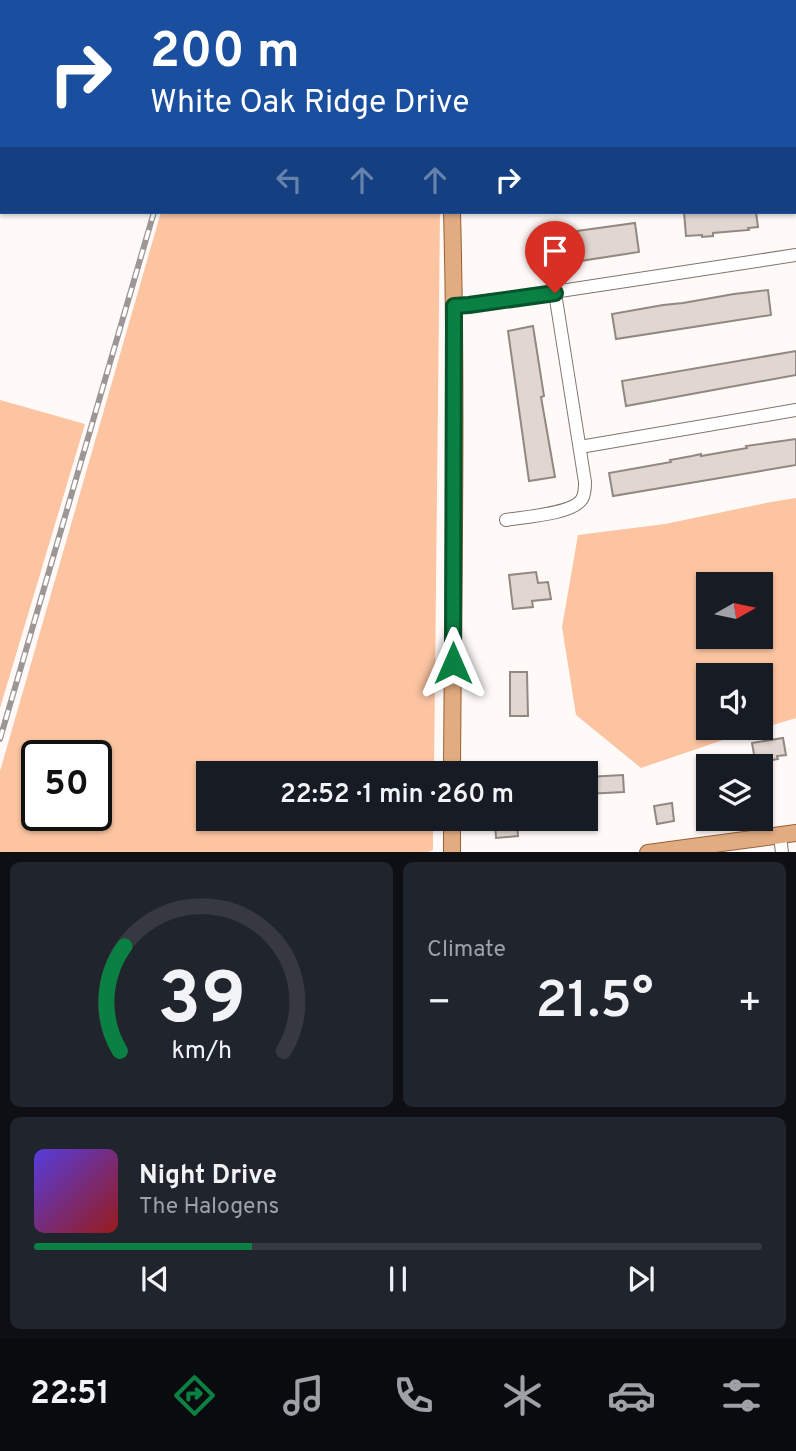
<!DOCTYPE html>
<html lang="en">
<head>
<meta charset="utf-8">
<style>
	:root { --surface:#171b24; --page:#20242c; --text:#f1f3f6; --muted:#9ea1a6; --line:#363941; --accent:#0b8043 }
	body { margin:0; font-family:Overpass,sans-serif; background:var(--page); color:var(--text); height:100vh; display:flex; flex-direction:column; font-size:26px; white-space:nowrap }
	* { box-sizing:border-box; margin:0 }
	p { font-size:23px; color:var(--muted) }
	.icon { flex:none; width:38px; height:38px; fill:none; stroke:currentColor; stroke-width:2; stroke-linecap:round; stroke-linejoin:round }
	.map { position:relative; height:852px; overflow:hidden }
	.panel { display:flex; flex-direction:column; gap:10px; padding:10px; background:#0d0f14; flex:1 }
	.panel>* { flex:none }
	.hud { position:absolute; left:0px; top:0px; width:796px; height:214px; box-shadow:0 2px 5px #0004; background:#1a4fa0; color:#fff; overflow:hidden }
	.needle { width:46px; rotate:81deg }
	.buttons { position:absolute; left:696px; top:572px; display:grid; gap:14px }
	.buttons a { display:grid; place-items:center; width:77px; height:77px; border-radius:0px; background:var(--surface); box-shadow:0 2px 5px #0004; font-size:35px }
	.speed { position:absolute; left:21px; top:740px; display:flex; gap:14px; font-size:35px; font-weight:700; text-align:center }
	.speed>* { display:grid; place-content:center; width:91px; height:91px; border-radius:50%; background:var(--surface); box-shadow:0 2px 5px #0004; line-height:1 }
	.speed .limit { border:4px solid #111; border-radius:10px; background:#fff; color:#111 }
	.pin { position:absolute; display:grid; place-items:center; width:60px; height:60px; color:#fff; margin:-72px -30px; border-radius:50% 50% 50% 0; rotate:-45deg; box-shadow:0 0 7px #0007 }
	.pin .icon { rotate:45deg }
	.me { position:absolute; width:77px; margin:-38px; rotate:0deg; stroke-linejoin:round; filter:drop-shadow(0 0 5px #0008) }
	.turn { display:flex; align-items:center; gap:24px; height:147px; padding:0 35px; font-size:32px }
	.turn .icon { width:91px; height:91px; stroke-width:2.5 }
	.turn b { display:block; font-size:49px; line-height:60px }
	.lanes { display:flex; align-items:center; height:66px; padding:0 35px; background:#0003; justify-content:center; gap:35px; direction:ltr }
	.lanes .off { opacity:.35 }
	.big { font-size:52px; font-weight:600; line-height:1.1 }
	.panel .widget { flex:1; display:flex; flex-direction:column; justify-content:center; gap:10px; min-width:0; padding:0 24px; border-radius:10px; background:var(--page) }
	.panel .dial { align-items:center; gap:0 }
	.dial svg { height:182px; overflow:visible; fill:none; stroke:var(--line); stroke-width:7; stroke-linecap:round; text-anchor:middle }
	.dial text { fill:var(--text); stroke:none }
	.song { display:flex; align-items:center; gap:21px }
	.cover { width:84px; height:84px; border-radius:10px; background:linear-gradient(135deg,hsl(250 70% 55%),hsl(0 70% 35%)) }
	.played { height:7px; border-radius:4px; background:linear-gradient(90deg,var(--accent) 30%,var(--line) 30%) }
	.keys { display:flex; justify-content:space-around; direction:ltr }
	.heat { display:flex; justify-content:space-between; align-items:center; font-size:38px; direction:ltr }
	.panel .tiles { flex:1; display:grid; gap:10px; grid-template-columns:1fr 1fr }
	.widget:last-child { grid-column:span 2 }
	.trip { position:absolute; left:196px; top:761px; width:402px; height:70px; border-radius:0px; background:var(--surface); box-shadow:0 2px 5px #0004; font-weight:600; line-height:70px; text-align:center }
	.menu { display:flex; height:112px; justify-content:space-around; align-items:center; background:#090b0e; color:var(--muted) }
	.menu .icon { width:49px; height:49px }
	.menu .current { color:var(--accent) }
	.menu b { font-size:32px; color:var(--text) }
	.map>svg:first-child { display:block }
	.green { fill:#fcc4a1; fill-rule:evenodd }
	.building { fill:#e1d6d0; stroke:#918882; stroke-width:2 }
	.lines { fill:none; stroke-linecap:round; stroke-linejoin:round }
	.minor-casing { stroke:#7e756f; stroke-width:14 }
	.major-casing { stroke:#9b5f31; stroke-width:18 }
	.minor { stroke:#fff; stroke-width:12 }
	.major { stroke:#e2ac82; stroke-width:16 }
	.rail-casing { stroke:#9c9795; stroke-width:6 }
	.rail { stroke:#fff; stroke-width:3.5; stroke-dasharray:10; stroke-linecap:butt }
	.route-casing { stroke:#07532c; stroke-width:18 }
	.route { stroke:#0b8043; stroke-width:12 }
</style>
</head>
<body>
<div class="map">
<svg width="796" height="853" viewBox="0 0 796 853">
	<rect width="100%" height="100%" fill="#fffaf8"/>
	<path class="green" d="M 161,212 L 440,212 L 434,773 L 208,774 L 208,819 L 433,819 L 433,850 L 428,852 L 0,852 L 0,771 ZM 37,756 L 96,756 L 96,816 L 37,816 Z
		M 0,400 L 85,424 L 0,708 Z
		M 796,498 L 796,718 L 729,738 L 641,768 L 576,715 L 562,627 L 578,535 L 665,524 L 771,502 ZM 761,584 L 761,637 L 709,637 L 709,584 ZM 709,676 L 761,676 L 761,728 L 709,728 Z"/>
	<path class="building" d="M 684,212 L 756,212 L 758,227 L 748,228 L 749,230 L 713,233 L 713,236 L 702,237 L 702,235 L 686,236 Z
		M 635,223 L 639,252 L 567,263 L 562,233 Z
		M 768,290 L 771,315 L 616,339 L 612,314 L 663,305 L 683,303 L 734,294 Z
		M 533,326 L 544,396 L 541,397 L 555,477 L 529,481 L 508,331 Z
		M 796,351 L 796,375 L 626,406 L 622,381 Z
		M 796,439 L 796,465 L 613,496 L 609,473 L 671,462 L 670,460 L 692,456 L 701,454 L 701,456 L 747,448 L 746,446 Z
		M 536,572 L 538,583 L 548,582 L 551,599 L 532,601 L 533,607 L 513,609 L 509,575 Z
		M 510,672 L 527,672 L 528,716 L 510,716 Z
		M 783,738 L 786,755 L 777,756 L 778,759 L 762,762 L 761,759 L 755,760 L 752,743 Z
		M 623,775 L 624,792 L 586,794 L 586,777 Z
		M 672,803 L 674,821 L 657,824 L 654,806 Z
		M 498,819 L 514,819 L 514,824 L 517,824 L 518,836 L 496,838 L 495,823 L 498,823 Z"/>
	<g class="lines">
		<g class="minor-casing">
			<path id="minor" d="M 145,2 L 146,0
				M 0,115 L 2,115
				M 454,306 L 469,305 C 578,289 687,271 796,255
				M 580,447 L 796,410
				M 506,520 C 523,517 573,514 582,499 C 585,494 585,487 585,482 L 555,293
				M 780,835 L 782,853"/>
		</g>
		<g class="major-casing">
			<path id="major" d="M 450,0 L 450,2
				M 452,212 C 457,399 453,586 452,774
				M 452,853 L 452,819
				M 648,853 L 796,833"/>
		</g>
		<use href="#minor" class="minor"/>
		<use href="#major" class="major"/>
		<g class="rail-casing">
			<path id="rail" d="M 216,2 L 216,0
				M 0,739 L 154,212"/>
		</g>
		<use href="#rail" class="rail"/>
	</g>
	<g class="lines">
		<g class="route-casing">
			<path id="route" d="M 453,663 L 454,306 L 469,305 L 555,293"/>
		</g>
		<use href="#route" class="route"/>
	</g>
</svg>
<div class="buttons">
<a><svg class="needle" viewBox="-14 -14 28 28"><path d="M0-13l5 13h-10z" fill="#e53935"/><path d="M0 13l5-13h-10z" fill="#9ea1a6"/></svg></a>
<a><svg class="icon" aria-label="sound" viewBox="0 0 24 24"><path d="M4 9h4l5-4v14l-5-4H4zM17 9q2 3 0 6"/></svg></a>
<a><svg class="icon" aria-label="layers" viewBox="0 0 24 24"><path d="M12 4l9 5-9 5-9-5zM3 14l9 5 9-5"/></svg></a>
</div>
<div class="speed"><div class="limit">50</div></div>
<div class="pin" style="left:555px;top:293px;background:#d93025"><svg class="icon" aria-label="arrive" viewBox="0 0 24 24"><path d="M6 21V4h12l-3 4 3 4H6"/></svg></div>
<svg class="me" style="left:453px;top:663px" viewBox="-20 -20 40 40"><path d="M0-17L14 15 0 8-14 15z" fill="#0b8043" stroke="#fff" stroke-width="4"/></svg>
<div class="trip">22:52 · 1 min · 260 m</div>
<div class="hud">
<div class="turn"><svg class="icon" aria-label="right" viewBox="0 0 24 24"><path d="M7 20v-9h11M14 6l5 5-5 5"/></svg><div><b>200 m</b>White Oak Ridge Drive</div></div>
<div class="lanes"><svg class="icon off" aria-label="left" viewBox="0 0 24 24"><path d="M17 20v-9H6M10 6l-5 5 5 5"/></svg><svg class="icon off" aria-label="ahead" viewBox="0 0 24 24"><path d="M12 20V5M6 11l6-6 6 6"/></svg><svg class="icon off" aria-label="ahead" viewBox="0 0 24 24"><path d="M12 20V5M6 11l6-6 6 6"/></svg><svg class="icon" aria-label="right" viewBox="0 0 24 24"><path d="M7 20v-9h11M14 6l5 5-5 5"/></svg></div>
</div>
</div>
<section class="panel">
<div class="tiles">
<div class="widget dial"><svg viewBox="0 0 100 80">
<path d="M14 69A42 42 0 1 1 86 69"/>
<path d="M14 69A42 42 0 0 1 16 23" stroke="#0b8043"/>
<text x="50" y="56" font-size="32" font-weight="700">39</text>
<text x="50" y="72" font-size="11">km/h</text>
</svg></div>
<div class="widget"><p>Climate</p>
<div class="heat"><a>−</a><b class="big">21.5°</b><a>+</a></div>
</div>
<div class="widget">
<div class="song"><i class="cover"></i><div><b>Night Drive</b><p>The Halogens</p></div></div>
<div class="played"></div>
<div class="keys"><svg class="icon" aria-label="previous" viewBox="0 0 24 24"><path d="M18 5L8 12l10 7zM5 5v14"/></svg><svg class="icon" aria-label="pause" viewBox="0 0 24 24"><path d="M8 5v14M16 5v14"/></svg><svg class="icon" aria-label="next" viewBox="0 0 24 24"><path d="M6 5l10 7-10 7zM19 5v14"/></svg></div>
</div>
</div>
</section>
<nav class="menu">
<b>22:51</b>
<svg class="icon current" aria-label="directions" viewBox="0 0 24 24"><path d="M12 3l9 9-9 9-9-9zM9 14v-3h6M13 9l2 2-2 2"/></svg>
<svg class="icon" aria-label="music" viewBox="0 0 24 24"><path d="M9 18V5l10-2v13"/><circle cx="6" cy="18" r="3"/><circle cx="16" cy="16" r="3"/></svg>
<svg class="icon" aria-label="phone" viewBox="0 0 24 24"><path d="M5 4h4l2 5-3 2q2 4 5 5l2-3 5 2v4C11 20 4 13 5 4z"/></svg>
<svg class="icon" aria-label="climate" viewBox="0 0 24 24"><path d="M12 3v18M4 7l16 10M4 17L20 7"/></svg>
<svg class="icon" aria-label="car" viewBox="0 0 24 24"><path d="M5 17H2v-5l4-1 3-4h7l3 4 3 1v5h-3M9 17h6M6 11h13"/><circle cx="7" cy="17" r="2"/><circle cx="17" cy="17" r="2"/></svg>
<svg class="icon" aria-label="filters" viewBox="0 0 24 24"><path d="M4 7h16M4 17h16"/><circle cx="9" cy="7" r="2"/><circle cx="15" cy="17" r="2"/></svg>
</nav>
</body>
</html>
